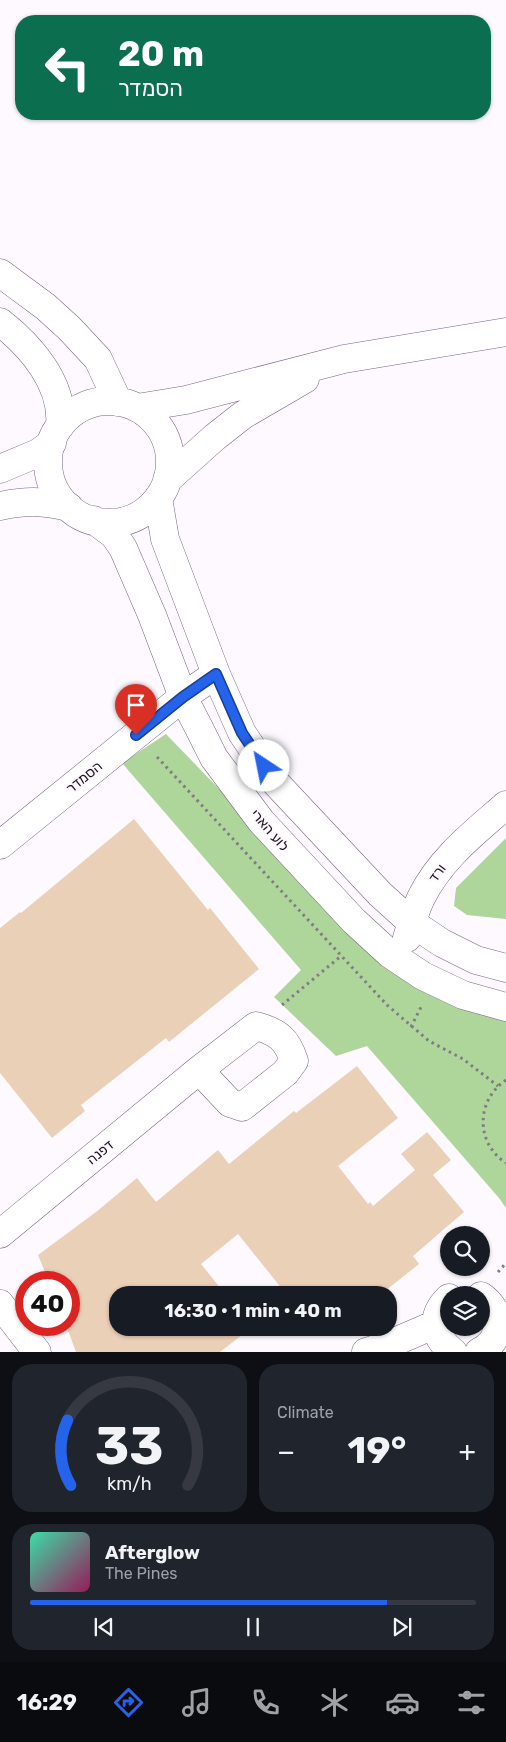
<!DOCTYPE html>
<html lang="en">
<head>
<meta charset="utf-8">
<style>
	:root { --surface:#171b24; --page:#20242c; --text:#f1f3f6; --muted:#9ea1a6; --line:#363941; --accent:#2563eb }
	body { margin:0; font-family:Rubik,Heebo,sans-serif; background:var(--page); color:var(--text); height:100vh; display:flex; flex-direction:column; font-size:19px; white-space:nowrap }
	* { box-sizing:border-box; margin:0 }
	p { font-size:16px; color:var(--muted) }
	.icon { flex:none; width:28px; height:28px; fill:none; stroke:currentColor; stroke-width:2; stroke-linecap:round; stroke-linejoin:round }
	.map { position:relative; height:1352px; overflow:hidden }
	.side { display:flex; flex-direction:column; gap:12px; padding:12px; background:#0d0f14; flex:1 }
	.side>* { flex:none }
	.hud { position:absolute; left:15px; top:15px; width:476px; height:105px; border-radius:20px; box-shadow:0 1px 4px #0004; background:#0b6e4f; color:#fff; overflow:hidden }
	.tools { position:absolute; left:440px; top:1226px; display:grid; gap:10px }
	.tools a { display:grid; place-items:center; width:50px; height:50px; border-radius:50%; background:var(--surface); box-shadow:0 1px 4px #0004; font-size:25px }
	.speed { position:absolute; left:15px; top:1271px; display:flex; gap:10px; font-size:25px; font-weight:700; text-align:center }
	.speed>* { display:grid; place-content:center; width:65px; height:65px; border-radius:50%; background:var(--surface); box-shadow:0 1px 4px #0004; line-height:1 }
	.speed .limit { border:8px solid #d22; background:#fff; color:#111 }
	.pin { position:absolute; display:grid; place-items:center; width:42px; height:42px; color:#fff; margin:-51px -21px; border-radius:50% 50% 50% 0; rotate:-45deg; box-shadow:0 0 5px #0007 }
	.pin .icon { rotate:45deg }
	.me { position:absolute; width:55px; margin:-28px; rotate:326deg; stroke-linejoin:round; filter:drop-shadow(0 0 4px #0008) }
	.turn { display:flex; align-items:center; gap:18px; height:105px; padding:0 20px; font-size:22px }
	.turn .icon { width:65px; height:65px; stroke-width:2.5 }
	.turn b { display:block; font-size:35px; line-height:42px }
	.big { font-size:38px; font-weight:700; line-height:1.1 }
	.side .card { flex:1; display:flex; flex-direction:column; justify-content:center; gap:8px; min-width:0; padding:0 18px; border-radius:20px; background:var(--page) }
	.side .dial { align-items:center; gap:0 }
	.dial svg { height:130px; overflow:visible; fill:none; stroke:var(--line); stroke-width:7; stroke-linecap:round; text-anchor:middle }
	.dial text { fill:var(--text); stroke:none }
	.song { display:flex; align-items:center; gap:15px }
	.cover { width:60px; height:60px; border-radius:8px; background:linear-gradient(135deg,hsl(160 70% 55%),hsl(330 70% 35%)) }
	.played { height:5px; border-radius:2px; background:linear-gradient(90deg,var(--accent) 80%,var(--line) 80%) }
	.keys { display:flex; justify-content:space-around; direction:ltr }
	.heat { display:flex; justify-content:space-between; align-items:center; font-size:28px; direction:ltr }
	.side .tiles { flex:1; display:grid; gap:12px; grid-template-columns:1fr 1fr }
	.card:last-child { grid-column:span 2 }
	.trip { position:absolute; left:109px; top:1286px; width:288px; height:50px; border-radius:20px; background:var(--surface); box-shadow:0 1px 4px #0004; font-weight:700; line-height:50px; text-align:center }
	.dock { display:flex; height:80px; justify-content:space-around; align-items:center; background:#090b0e; color:var(--muted) }
	.dock .icon { width:35px; height:35px }
	.dock .active { color:var(--accent) }
	.dock b { font-size:22px; color:var(--text) }
	.map>svg:first-child { display:block }
	.green { fill:#aed59a }
	.building { fill:#ebd0b8 }
	.lines { fill:none; stroke-linecap:round; stroke-linejoin:round }
	.minor-casing { stroke:#78667f; stroke-width:29 }
	.path { stroke:#817c84; stroke-width:3; stroke-dasharray:2.5 4; stroke-linecap:butt }
	.minor { stroke:#fff; stroke-width:28 }
	.route-casing { stroke:#184099; stroke-width:12 }
	.route { stroke:#2563eb; stroke-width:9 }
	.labels { text-anchor:middle; stroke-width:4.5; stroke-linejoin:round; paint-order:stroke }
	.street-label { font-size:14px; fill:#1a131d; stroke:#fdf9ff }
</style>
</head>
<body>
<div class="map">
<svg width="506" height="1352" viewBox="0 0 506 1352">
	<rect width="100%" height="100%" fill="#fdf9ff"/>
	<path class="green" d="M 166,734 L 387,963 L 506,1020 L 506,1208 L 499,1198 L 367,1046 L 336,1056 L 274,997 L 301,970 L 122,763 Z
		M 506,838 L 506,919 L 467,915 L 454,906 L 456,888 Z"/>
	<path class="building" d="M 134,819 L 208,910 L 210,908 L 259,969 L 169,1042 L 166,1038 L 81,1105 L 85,1111 L 52,1138 L 0,1073 L 0,928 L 20,912 L 21,913 Z
		M 357,1066 L 398,1118 L 338,1166 L 368,1204 L 370,1202 L 373,1206 L 415,1170 L 401,1154 L 427,1132 L 451,1160 L 433,1175 L 464,1212 L 413,1256 L 419,1264 L 380,1295 L 287,1295 L 238,1234 L 201,1264 L 226,1295 L 118,1295 L 118,1328 L 251,1328 L 220,1352 L 76,1352 L 66,1325 L 69,1325 L 69,1282 L 49,1282 L 38,1255 L 96,1212 L 137,1178 L 156,1202 L 218,1150 L 229,1164 L 294,1111 L 296,1113 Z"/>
	<g class="lines">
		<g class="minor-casing">
			<path id="minor" d="M 0,273 L 46,307 L 70,329 L 98,359 L 118,402
				M 0,322 C 31,346 64,384 60,426
				M48 462a61 61 0 1 1 122 0a61 61 0 1 1-122 0Z
				M 137,408 L 186,400 L 344,359 L 506,332
				M 0,469 L 38,453 L 52,443
				M 167,480 L 215,437 L 243,415 L 305,379
				M 158,498 L 165,539 L 216,674 L 242,733 L 275,782 L 380,894 L 412,923 L 442,943 L 476,960 L 506,968
				M 0,506 C 28,500 41,501 69,507
				M 94,520 L 114,535 L 123,548 L 152,615 L 183,697 L 200,730 L 214,758 L 261,821 L 354,921 L 390,954 L 423,976 L 463,995 L 506,1007
				M 0,845 L 183,697 L 216,674
				M 407,938 C 411,925 415,910 421,898 C 440,859 474,833 506,805
				M 0,1234 L 199,1070 L 256,1026 C 278,1032 287,1039 294,1061 L 285,1073 L 242,1107 L 230,1103 L 199,1070
				M 449,1298 C 430,1316 433,1337 453,1352
				M 0,1304 L 37,1352
				M 366,1352 L 385,1346 L 436,1324
				M 479,1352 C 504,1340 503,1311 481,1296"/>
		</g>
		<path class="path" d="M 157,757 L 387,1005 L 429,1041 L 463,1059 L 498,1086
			M 282,1005 L 341,956
			M 411,1027 L 421,1007
			M 506,1080 C 476,1100 475,1143 506,1163
			M 498,1272 L 506,1263"/>
		<use href="#minor" class="minor"/>
	</g>
	<g class="lines">
		<g class="route-casing">
			<path id="route" d="M 136,735 L 183,697 L 216,674 L 242,733 L 264,766"/>
		</g>
		<use href="#route" class="route"/>
	</g>
	<g class="labels">
		<g class="street-label">
			<text transform="translate(84 777) rotate(-39)" y="5">הסמדר</text>
			<text transform="translate(270 830) rotate(49)" y="5">לוע הארי</text>
			<text transform="translate(437 873) rotate(-54)" y="5">ורד</text>
			<text transform="translate(100 1152) rotate(-39)" y="5">דפנה</text>
		</g>
	</g>
</svg>
<div class="tools">
<a><svg class="icon" aria-label="search" viewBox="0 0 24 24"><circle cx="10" cy="10" r="6"/><path d="M15 15l6 6"/></svg></a>
<a><svg class="icon" aria-label="layers" viewBox="0 0 24 24"><path d="M12 4l9 5-9 5-9-5zM3 14l9 5 9-5"/></svg></a>
</div>
<div class="speed"><div class="limit">40</div></div>
<div class="pin" style="left:136px;top:735px;background:#d93025"><svg class="icon" aria-label="arrive" viewBox="0 0 24 24"><path d="M6 21V4h12l-3 4 3 4H6"/></svg></div>
<svg class="me" style="left:264px;top:766px" viewBox="-20 -20 40 40"><circle r="19" fill="#fff"/><path d="M0-13L10 11 0 6-10 11z" fill="#2563eb"/></svg>
<div class="trip">16:30 · 1 min · 40 m</div>
<div class="hud">
<div class="turn"><svg class="icon" aria-label="left" viewBox="0 0 24 24"><path d="M17 20v-9H6M10 6l-5 5 5 5"/></svg><div><b>20 m</b>הסמדר</div></div>
</div>
</div>
<section class="side">
<div class="tiles">
<div class="card dial"><svg viewBox="0 0 100 80">
<path d="M14 69A42 42 0 1 1 86 69"/>
<path d="M14 69A42 42 0 0 1 12 29" stroke="#2563eb"/>
<text x="50" y="56" font-size="32" font-weight="700">33</text>
<text x="50" y="72" font-size="11">km/h</text>
</svg></div>
<div class="card"><p>Climate</p>
<div class="heat"><a>−</a><b class="big">19°</b><a>+</a></div>
</div>
<div class="card">
<div class="song"><i class="cover"></i><div><b>Afterglow</b><p>The Pines</p></div></div>
<div class="played"></div>
<div class="keys"><svg class="icon" aria-label="previous" viewBox="0 0 24 24"><path d="M18 5L8 12l10 7zM5 5v14"/></svg><svg class="icon" aria-label="pause" viewBox="0 0 24 24"><path d="M8 5v14M16 5v14"/></svg><svg class="icon" aria-label="next" viewBox="0 0 24 24"><path d="M6 5l10 7-10 7zM19 5v14"/></svg></div>
</div>
</div>
</section>
<nav class="dock">
<b>16:29</b>
<svg class="icon active" aria-label="directions" viewBox="0 0 24 24"><path d="M12 3l9 9-9 9-9-9zM9 14v-3h6M13 9l2 2-2 2"/></svg>
<svg class="icon" aria-label="music" viewBox="0 0 24 24"><path d="M9 18V5l10-2v13"/><circle cx="6" cy="18" r="3"/><circle cx="16" cy="16" r="3"/></svg>
<svg class="icon" aria-label="phone" viewBox="0 0 24 24"><path d="M5 4h4l2 5-3 2q2 4 5 5l2-3 5 2v4C11 20 4 13 5 4z"/></svg>
<svg class="icon" aria-label="climate" viewBox="0 0 24 24"><path d="M12 3v18M4 7l16 10M4 17L20 7"/></svg>
<svg class="icon" aria-label="car" viewBox="0 0 24 24"><path d="M5 17H2v-5l4-1 3-4h7l3 4 3 1v5h-3M9 17h6M6 11h13"/><circle cx="7" cy="17" r="2"/><circle cx="17" cy="17" r="2"/></svg>
<svg class="icon" aria-label="filters" viewBox="0 0 24 24"><path d="M4 7h16M4 17h16"/><circle cx="9" cy="7" r="2"/><circle cx="15" cy="17" r="2"/></svg>
</nav>
</body>
</html>
